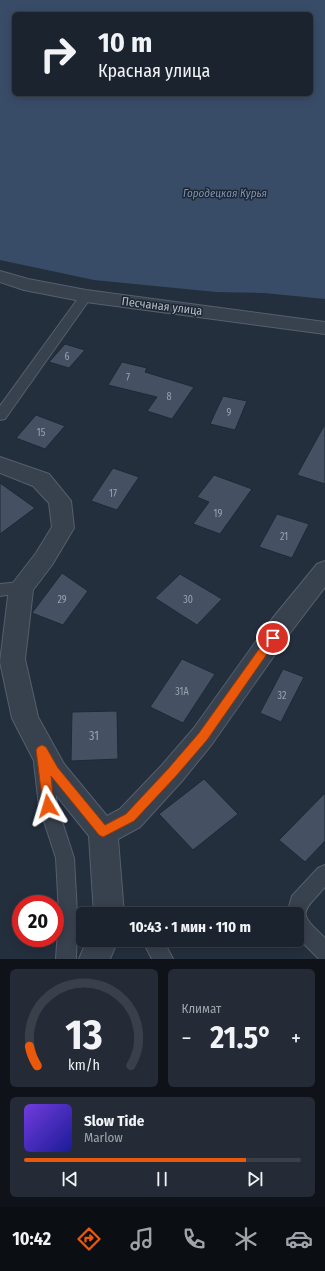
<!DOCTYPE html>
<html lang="ru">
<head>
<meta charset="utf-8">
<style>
	:root { --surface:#1b232e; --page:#242b36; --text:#f1f3f6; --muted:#a0a4aa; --line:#39404a; --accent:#ea580c }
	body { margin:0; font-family:"Fira Sans Condensed",sans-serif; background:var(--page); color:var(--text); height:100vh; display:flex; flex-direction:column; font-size:15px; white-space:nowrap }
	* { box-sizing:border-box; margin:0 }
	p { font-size:13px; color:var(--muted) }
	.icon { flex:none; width:22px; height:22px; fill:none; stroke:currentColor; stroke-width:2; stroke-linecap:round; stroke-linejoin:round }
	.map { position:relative; height:959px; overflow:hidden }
	.panel { display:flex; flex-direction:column; gap:10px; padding:10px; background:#0f1319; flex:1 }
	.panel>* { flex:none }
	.guide { position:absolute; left:12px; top:12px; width:301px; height:84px; border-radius:6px; box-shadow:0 2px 10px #0003,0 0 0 1px var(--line); background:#1b232e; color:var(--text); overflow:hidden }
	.speed { position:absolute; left:12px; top:895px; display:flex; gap:8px; font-size:20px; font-weight:700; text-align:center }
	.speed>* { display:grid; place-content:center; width:52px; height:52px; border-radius:50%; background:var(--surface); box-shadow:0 2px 10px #0003,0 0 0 1px var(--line); line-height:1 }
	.speed .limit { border:6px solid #d22; background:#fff; color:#111 }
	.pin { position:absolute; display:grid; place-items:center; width:34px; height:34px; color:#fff; margin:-17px; border:2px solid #fff; border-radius:50%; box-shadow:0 1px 4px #0007 }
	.me { position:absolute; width:44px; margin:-22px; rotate:353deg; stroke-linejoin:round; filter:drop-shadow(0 0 3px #0008) }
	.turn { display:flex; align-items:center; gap:14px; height:84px; padding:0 20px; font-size:18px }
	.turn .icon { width:52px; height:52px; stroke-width:2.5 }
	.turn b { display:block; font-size:28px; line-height:34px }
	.big { font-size:30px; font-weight:700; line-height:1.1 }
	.panel .tile { flex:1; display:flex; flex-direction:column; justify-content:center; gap:6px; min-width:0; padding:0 14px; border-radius:6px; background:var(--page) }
	.panel .dial { align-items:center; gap:0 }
	.dial svg { height:104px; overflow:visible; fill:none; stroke:var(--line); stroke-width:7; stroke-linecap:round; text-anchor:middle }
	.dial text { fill:var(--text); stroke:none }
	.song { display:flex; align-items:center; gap:12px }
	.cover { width:48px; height:48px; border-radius:6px; background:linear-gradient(135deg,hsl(260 70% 55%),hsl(240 70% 35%)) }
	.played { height:4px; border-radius:2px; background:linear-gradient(90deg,var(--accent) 80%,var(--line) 80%) }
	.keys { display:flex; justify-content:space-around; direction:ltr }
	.heat { display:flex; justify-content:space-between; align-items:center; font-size:22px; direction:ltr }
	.panel .tiles { flex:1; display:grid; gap:10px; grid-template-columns:1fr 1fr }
	.tile:last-child { grid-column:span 2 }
	.trip { position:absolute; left:76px; top:907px; width:228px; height:40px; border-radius:6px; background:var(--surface); box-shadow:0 2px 10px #0003,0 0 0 1px var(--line); font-weight:700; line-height:40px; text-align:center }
	.tab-bar { display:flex; height:64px; justify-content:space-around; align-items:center; background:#0b0e12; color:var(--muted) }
	.tab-bar .icon { width:28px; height:28px }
	.tab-bar .active { color:var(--accent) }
	.tab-bar b { font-size:18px; color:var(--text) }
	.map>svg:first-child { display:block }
	.water { fill:#394c67; fill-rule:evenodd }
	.building { fill:#455162; stroke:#1f2835 }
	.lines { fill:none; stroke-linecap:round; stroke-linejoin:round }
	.lane-casing { stroke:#565f6c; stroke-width:2 }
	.street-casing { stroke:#565f6c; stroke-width:2 }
	.lane { fill:#38414e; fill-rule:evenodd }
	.street { fill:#38414e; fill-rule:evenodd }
	.route { fill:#ea580c; stroke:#983908 }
	.labels { text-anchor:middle; stroke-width:3; stroke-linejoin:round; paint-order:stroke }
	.number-label { font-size:10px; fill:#98a1af }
	.far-water-label { font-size:11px; font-style:italic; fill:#7c92b1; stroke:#1d2633 }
	.street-label { font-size:12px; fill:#b4bcc9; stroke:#1d2633 }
	.near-number-label { font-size:12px; fill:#98a1af }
</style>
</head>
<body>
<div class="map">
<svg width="325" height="959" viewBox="0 0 325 959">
	<rect width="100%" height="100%" fill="#242f3e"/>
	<path class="water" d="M 0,0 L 325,0 L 325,299 L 264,293 L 216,292 L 94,280 L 0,260 ZM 14,14 L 311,14 L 311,94 L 14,94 Z"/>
	<path class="building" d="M 65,344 L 85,350 L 69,368 L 49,362 Z
		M 122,362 L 147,368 L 145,372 L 194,387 L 172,419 L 147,411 L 157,397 L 108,385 Z
		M 223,396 L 247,401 L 235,430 L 210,424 Z
		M 36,415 L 65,426 L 45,449 L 16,438 Z
		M 325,424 L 325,484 L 297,475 Z
		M 113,468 L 139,477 L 117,510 L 91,501 Z
		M 214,475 L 252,489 L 220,534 L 193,524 L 209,502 L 197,497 Z
		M 0,483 L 35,508 L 0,534 Z
		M 277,514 L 309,524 L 292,558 L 259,547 Z
		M 62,573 L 88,591 L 63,625 L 32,613 Z
		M 180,574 L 222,599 L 197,625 L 155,598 Z
		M 182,659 L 215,674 L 183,723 L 150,707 Z
		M 283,669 L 304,677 L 281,722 L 260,713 Z
		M 117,711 L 118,759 L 71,761 L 72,712 Z
		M 204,779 L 238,814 L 193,850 L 159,814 Z
		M 325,793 L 325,841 L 305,862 L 279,840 Z"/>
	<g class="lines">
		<g class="lane-casing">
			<path id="lane" d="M 86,292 L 90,293 L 92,296 L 5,419 L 0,420 L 0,406 L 82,293 Z
				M 21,582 L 26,584 L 29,588 L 26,592 L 0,596 L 0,584 Z
				M 43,755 L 49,758 L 52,763 L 57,806 L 74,858 L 77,914 L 76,959 L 56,959 L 59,914 L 56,858 L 39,806 L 34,763 L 37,758 Z
				M 325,865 L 325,887 C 300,915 298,912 325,938 L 325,959 L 319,959 L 297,937 L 297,914 L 287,914 L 292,896 L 318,868 Z
				M 142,940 L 163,940 L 173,959 L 152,959 Z"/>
		</g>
		<g class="street-casing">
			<path id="street" d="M 0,271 L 28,279 L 86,290 L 325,322 L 325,334 L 86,302 L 24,290 L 0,282 Z
				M 0,457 L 49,474 L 71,501 L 74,528 L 52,565 L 33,590 L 25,659 L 38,717 L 64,764 L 107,816 L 120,809 L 162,765 L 194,728 L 272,619 L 317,564 L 325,561 L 325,587 L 290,633 L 212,744 L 182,781 L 140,827 L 118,839 L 124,914 L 94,914 L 89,836 L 44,780 L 16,726 L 12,718 L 0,662 L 9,588 L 36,553 L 52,527 L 49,503 L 33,486 L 0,473 Z
				M 87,940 L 118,940 L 110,959 L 79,959 Z"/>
		</g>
		<use href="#lane" class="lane"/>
		<use href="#street" class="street"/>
	</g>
	<path class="route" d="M 273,634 L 276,635 L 278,638 L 276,641 L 207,740 L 176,776 L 134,821 L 107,835 L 103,837 L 99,835 L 51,776 L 54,806 L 52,810 L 48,811 L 44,810 L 43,806 L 36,750 L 38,747 L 42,745 L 46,747 L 58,768 L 105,825 L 126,814 L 168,769 L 199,733 L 269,635 Z"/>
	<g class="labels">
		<g class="number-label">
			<text x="67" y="360">6</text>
			<text x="128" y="381">7</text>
			<text x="169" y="400">8</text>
			<text x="229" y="416">9</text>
			<text x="41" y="436">15</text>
			<text x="113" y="497">17</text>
			<text x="218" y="517">19</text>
			<text x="284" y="540">21</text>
			<text x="62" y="603">29</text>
			<text x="188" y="603">30</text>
			<text x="182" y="695">31А</text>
			<text x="282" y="699">32</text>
		</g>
		<g class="far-water-label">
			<text x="225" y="197">Городецкая Курья</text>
		</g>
		<g class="street-label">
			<text transform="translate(162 306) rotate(7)" y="4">Песчаная улица</text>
		</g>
		<g class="near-number-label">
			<text x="94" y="740">31</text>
		</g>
	</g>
</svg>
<div class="speed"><div class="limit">20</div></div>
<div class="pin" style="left:273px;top:638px;background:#d93025"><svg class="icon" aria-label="arrive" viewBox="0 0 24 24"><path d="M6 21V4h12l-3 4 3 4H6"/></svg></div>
<svg class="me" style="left:48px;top:806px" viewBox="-20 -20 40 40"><path d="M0-17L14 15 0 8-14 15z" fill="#ea580c" stroke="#fff" stroke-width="4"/></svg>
<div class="trip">10:43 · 1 мин · 110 m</div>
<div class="guide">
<div class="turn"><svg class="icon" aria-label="right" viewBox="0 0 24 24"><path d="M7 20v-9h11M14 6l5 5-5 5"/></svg><div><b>10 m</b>Красная улица</div></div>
</div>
</div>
<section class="panel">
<div class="tiles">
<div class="tile dial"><svg viewBox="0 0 100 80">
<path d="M14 69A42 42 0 1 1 86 69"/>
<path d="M14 69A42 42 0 0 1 8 54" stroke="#ea580c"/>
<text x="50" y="56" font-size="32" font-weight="700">13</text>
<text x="50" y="72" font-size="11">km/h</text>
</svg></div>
<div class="tile"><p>Климат</p>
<div class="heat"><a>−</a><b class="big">21.5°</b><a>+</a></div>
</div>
<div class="tile">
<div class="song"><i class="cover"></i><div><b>Slow Tide</b><p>Marlow</p></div></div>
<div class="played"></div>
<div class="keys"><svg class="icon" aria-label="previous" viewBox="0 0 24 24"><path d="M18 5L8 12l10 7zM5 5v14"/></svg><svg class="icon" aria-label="pause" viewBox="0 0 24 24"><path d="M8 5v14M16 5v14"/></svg><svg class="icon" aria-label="next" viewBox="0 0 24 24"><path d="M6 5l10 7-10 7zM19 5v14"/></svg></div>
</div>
</div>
</section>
<nav class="tab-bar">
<b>10:42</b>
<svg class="icon active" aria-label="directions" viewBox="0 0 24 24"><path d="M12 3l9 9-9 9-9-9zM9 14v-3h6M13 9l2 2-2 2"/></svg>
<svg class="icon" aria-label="music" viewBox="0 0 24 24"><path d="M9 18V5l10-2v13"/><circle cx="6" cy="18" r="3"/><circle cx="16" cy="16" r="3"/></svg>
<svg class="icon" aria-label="phone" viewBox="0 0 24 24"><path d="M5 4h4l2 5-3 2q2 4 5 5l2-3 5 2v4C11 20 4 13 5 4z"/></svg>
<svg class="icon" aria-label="climate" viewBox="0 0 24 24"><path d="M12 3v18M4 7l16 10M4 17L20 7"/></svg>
<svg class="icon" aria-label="car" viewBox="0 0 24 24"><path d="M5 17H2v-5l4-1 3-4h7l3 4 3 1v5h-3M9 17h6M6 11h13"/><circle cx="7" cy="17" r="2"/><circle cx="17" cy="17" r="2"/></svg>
</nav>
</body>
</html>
